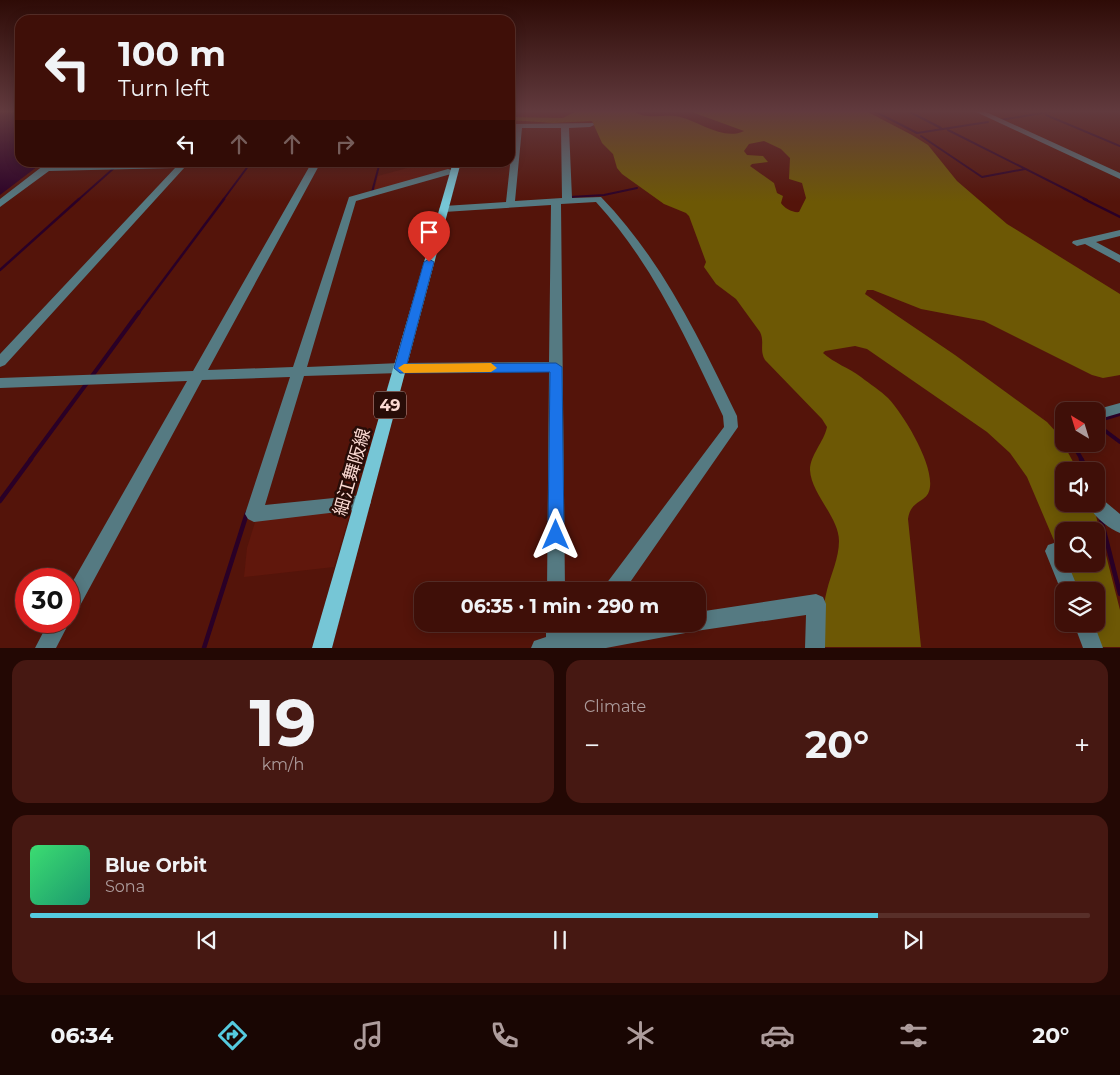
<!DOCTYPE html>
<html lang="en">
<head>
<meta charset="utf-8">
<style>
	:root { --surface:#3f0f08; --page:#461812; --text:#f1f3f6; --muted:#ad9c9c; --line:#582f29; --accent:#55cadf }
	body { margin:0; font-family:Montserrat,"Noto Sans JP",sans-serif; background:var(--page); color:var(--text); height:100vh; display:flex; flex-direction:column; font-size:19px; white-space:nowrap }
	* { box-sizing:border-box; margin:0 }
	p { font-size:16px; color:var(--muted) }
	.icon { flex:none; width:28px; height:28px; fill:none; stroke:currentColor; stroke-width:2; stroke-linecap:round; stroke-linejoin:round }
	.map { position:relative; height:648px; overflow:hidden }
	.details { display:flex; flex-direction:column; gap:12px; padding:12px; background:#230804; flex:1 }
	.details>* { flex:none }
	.guide { position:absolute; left:15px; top:15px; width:500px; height:152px; border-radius:15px; box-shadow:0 2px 12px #0003,0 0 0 1px var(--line); background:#3f0f08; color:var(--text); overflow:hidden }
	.needle { width:32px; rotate:322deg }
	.controls { position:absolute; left:1055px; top:402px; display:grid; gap:10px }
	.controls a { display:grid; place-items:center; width:50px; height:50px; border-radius:10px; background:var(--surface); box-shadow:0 2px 12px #0003,0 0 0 1px var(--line); font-size:25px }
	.speed { position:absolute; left:15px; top:568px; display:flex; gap:10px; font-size:25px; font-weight:700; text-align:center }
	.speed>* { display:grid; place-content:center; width:65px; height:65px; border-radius:50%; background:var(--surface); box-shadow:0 2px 12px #0003,0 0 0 1px var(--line); line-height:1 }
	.speed .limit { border:8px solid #d22; background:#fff; color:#111 }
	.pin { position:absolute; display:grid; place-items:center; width:42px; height:42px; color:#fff; margin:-51px -21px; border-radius:50% 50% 50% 0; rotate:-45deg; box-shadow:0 0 5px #0007 }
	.pin .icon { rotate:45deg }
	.me { position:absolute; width:55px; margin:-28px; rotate:0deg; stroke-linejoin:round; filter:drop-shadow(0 0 4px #0008) }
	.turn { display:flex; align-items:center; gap:18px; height:105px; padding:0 20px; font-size:22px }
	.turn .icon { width:65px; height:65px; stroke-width:2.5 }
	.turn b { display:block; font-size:35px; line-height:42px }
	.lanes { display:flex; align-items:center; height:48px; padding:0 20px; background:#0003; justify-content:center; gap:25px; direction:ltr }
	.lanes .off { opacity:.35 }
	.big { font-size:38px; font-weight:700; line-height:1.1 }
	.details .tile { flex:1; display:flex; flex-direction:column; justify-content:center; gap:8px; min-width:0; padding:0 18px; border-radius:15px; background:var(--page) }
	.details .dial { align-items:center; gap:0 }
	.dial b { font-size:65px; line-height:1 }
	.song { display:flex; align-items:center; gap:15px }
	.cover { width:60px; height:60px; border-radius:8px; background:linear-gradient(135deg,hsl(140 70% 55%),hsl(160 70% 35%)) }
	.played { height:5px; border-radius:2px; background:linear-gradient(90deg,var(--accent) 80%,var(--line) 80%) }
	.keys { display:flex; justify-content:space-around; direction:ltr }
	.heat { display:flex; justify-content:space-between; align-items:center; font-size:28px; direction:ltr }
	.details .tiles { flex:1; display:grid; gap:12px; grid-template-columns:1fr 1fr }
	.tile:last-child { grid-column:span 2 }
	.trip { position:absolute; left:414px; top:582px; width:292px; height:50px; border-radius:15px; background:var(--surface); box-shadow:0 2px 12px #0003,0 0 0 1px var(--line); font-weight:700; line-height:50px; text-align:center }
	.tab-bar { display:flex; height:80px; justify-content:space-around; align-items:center; background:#190603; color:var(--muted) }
	.tab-bar .icon { width:35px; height:35px }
	.tab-bar .current { color:var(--accent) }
	.tab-bar b { font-size:22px; color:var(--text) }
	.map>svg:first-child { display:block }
	.built { fill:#60170c }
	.forest { fill:#6d5805; fill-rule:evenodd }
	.water { fill:#2a0027 }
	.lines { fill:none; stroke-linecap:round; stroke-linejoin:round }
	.stream-far3 { stroke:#2a0027; stroke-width:2 }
	.stream-far2 { stroke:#2a0027; stroke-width:2.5 }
	.stream-far1 { stroke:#2a0027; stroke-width:4 }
	.stream { stroke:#2a0027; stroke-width:4.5 }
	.minor { fill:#557a82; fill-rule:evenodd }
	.major { fill:#76c6d6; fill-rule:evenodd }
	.route { fill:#1a73e8; stroke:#114b97 }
	.slow { fill:#f59e0b }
	.labels { text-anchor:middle; stroke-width:5; stroke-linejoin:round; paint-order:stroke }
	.shield { fill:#280c07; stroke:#bc9c96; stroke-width:1 }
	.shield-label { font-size:16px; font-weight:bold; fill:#fbdad3 }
	.street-label { font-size:18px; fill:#fbdad3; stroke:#280c07 }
</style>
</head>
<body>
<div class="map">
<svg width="1120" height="648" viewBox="0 0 1120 648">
	<rect width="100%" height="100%" fill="#54140a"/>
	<path class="built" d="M 517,111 L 576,111 L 563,118 L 510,117 L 512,113 Z
		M 425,163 L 450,163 L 448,171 L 374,191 L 378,176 Z
		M 347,509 L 350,512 L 334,567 L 244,577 L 247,548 L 256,519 Z"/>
	<path class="forest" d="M 576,111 L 634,111 C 645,121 667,113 680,117 C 700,122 724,141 744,131 L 689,111 L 866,111 L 912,135 L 928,145 L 957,181 L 1007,224 L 1120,294 L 1120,375 L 1103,378 L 1092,375 L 984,321 L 921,309 L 873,290 L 867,290 L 865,294 L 955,355 L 1047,422 L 1058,434 L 1078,471 L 1064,471 L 1064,504 L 1092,504 L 1095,512 L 1120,610 L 1120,647 L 1099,647 L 1089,624 L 1096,624 L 1096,591 L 1075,591 L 1064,564 L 1096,564 L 1096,531 L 1064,531 L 1064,564 L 1027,477 L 1010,453 L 987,432 L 867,349 L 855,346 L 825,351 L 823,353 C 834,363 849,368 861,377 C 870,384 881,391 888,398 C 904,415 933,463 930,487 C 928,504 911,498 908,519 L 921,647 L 822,647 C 822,628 822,609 827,590 C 831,574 839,558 839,541 C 839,517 811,494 810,470 C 810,455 824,442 827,427 L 822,419 L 765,360 C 759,350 765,342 760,332 L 736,299 L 716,284 L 704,267 L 706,262 L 689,216 L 686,213 L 664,204 L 622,174 L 617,168 L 613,154 L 602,143 L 592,121 L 553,123 L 510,120 L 510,117 L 563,118 ZM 764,141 L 781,149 L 790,158 L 789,179 L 802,183 L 806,198 L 799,212 C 793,213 784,208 781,203 L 783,196 L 777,193 L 774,183 L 750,166 L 752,164 L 768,162 L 763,156 L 747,155 L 744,151 L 749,144 Z"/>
	<path class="water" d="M 0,111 L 20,111 L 20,162 L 42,163 L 0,195 Z"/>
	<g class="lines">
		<path class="stream-far3" d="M 874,111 L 917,133 L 988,122
			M 908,111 L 941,128
			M 1046,115 L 1120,146
			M 1000,120 L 1055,111
			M 948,130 L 1087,200
			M 921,136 L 982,177 L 1025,169
			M 226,163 L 246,162
			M 372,192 L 380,162
			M 570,197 L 604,195 L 637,188
			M 78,200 L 114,168
			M 223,200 L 249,165"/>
		<path class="stream-far2" d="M 1084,199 L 1120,217
			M 0,270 L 79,199
			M 138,314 L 224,199"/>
		<path class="stream-far1" d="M 92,376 L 139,312
			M 1096,421 L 1120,414
			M 1096,424 L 1120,442
			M 1073,444 L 1082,460
			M 30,460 L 87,383"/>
		<path class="stream" d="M 1081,459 L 1088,471
			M 0,501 L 31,459
			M 1101,519 L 1120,594
			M 204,648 L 247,513"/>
		<path class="minor" d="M 974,111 L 984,111 L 1120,173 L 1120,179 Z
			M 593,123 L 594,125 L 590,127 L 569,128 L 572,198 L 601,197 C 662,260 699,338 737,416 L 738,427 L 624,591 L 604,591 L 606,584 L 724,427 L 723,416 C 687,340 653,264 596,202 L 561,204 L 565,591 L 547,591 L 549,372 L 400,373 L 304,376 L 265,505 L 363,495 L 369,497 L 371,502 L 369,507 L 363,509 L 254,522 L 248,519 L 245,514 L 290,377 L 202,380 L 76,613 L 69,615 L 69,588 L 187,381 L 0,388 L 0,378 L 193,371 L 312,162 L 321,162 L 208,370 L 293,367 L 349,197 L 448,169 L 458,172 L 356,201 L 307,367 L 400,363 L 549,362 L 551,205 L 444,212 L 439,209 L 444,206 L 506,202 L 514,128 L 510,128 L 510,124 ZM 522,128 L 561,128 L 562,198 L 515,201 Z
			M 48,162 L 55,162 L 56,165 L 303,162 L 299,165 L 185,167 L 5,365 L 0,367 L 0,354 L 175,168 L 49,171 L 0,207 L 0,199 Z
			M 1120,230 L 1120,236 L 1096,242 L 1120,255 L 1120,263 L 1085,244 L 1077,246 L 1072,243 L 1073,241 Z
			M 1120,403 L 1120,413 L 1096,420 L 1096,411 L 1091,411 Z
			M 1064,419 L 1064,431 L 1056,430 L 1054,426 L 1056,422 Z
			M 1096,497 L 1102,499 L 1120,514 L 1120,533 C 1109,529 1092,515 1088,504 L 1096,504 Z
			M 1054,543 L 1060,545 L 1064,553 L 1064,564 L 1068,564 L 1079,591 L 1064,591 L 1064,598 L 1045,551 L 1048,545 Z
			M 816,594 L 823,597 L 826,604 L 825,648 L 805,648 L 806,615 L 696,631 L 606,648 L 531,648 L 534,641 L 546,637 L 546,624 L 566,624 L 566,626 L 570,624 L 597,624 L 595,629 L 630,624 L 698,624 L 698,612 Z
			M 69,618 L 70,621 L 56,648 L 35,648 L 49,621 L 69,621 Z
			M 1074,624 L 1094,624 L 1103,648 L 1083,648 Z"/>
		<path class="major" d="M 453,162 L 461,162 L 332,648 L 312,648 Z"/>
	</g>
	<linearGradient id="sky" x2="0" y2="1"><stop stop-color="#2e0b06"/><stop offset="0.55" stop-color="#613a3e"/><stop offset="1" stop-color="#613a3e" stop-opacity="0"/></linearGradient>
	<rect width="1120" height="202" fill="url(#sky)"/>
	<path class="route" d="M 429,259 L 434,262 L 407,364 L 556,363 L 562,367 L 564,535 L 562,540 L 556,542 L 550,540 L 548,535 L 550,372 L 400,373 L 394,368 L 424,262 Z"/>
	<path class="slow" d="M 491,363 L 497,368 L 491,372 L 404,373 L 398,368 L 404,364 Z"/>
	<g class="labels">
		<rect class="shield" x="374" y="391.5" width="32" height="27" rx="4"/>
		<g class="shield-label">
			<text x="390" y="411">49</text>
		</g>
		<g class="street-label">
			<text transform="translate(352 472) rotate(-74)" y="6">細江舞阪線</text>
		</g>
	</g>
</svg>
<div class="controls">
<a><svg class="needle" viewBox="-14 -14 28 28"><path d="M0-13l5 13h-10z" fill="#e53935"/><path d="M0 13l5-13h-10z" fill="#ad9c9c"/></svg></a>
<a><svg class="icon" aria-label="sound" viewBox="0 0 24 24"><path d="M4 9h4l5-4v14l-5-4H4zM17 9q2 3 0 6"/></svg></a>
<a><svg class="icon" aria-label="search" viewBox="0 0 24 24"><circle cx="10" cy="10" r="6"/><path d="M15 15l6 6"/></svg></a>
<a><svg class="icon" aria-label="layers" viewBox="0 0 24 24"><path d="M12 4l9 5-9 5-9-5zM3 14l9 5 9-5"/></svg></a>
</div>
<div class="speed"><div class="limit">30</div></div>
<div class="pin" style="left:429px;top:262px;background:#d93025"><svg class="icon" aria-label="arrive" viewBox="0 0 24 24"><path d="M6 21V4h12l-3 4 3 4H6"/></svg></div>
<svg class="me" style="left:556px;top:535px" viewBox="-20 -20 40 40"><path d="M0-17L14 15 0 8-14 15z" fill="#1a73e8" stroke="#fff" stroke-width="4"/></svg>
<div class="trip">06:35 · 1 min · 290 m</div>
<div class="guide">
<div class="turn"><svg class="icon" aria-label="left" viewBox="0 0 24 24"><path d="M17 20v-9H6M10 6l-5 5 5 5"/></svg><div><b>100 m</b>Turn left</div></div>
<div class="lanes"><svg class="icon" aria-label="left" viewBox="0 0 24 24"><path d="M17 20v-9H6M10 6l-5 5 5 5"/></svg><svg class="icon off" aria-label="ahead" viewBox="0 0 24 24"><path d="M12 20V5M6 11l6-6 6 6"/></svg><svg class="icon off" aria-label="ahead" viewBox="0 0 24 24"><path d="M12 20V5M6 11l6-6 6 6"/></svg><svg class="icon off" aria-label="right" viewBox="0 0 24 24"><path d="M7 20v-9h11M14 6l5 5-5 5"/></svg></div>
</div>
</div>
<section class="details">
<div class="tiles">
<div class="tile dial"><b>19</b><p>km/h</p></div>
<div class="tile"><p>Climate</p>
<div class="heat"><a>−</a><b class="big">20°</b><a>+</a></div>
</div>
<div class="tile">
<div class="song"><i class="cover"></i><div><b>Blue Orbit</b><p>Sona</p></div></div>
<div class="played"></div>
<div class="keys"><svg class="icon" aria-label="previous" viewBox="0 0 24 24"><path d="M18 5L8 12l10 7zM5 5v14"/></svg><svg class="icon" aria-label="pause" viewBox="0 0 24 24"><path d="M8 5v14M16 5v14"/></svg><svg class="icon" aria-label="next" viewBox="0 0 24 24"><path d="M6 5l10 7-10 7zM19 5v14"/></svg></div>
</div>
</div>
</section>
<nav class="tab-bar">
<b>06:34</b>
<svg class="icon current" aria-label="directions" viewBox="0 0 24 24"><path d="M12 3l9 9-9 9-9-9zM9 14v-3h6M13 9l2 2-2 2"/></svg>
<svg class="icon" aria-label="music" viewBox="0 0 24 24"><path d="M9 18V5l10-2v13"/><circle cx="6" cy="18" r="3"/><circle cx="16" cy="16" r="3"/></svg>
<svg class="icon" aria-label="phone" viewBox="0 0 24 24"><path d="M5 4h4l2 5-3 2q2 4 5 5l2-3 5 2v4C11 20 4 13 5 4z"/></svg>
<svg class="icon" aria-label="climate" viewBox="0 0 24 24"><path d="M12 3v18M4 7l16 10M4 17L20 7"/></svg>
<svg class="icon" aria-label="car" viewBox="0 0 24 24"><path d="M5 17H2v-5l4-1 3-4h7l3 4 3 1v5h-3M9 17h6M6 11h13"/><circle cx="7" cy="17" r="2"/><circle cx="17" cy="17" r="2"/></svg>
<svg class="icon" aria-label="filters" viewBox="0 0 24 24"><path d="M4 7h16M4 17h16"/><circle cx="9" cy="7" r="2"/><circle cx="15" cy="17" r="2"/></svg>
<b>20°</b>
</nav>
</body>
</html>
